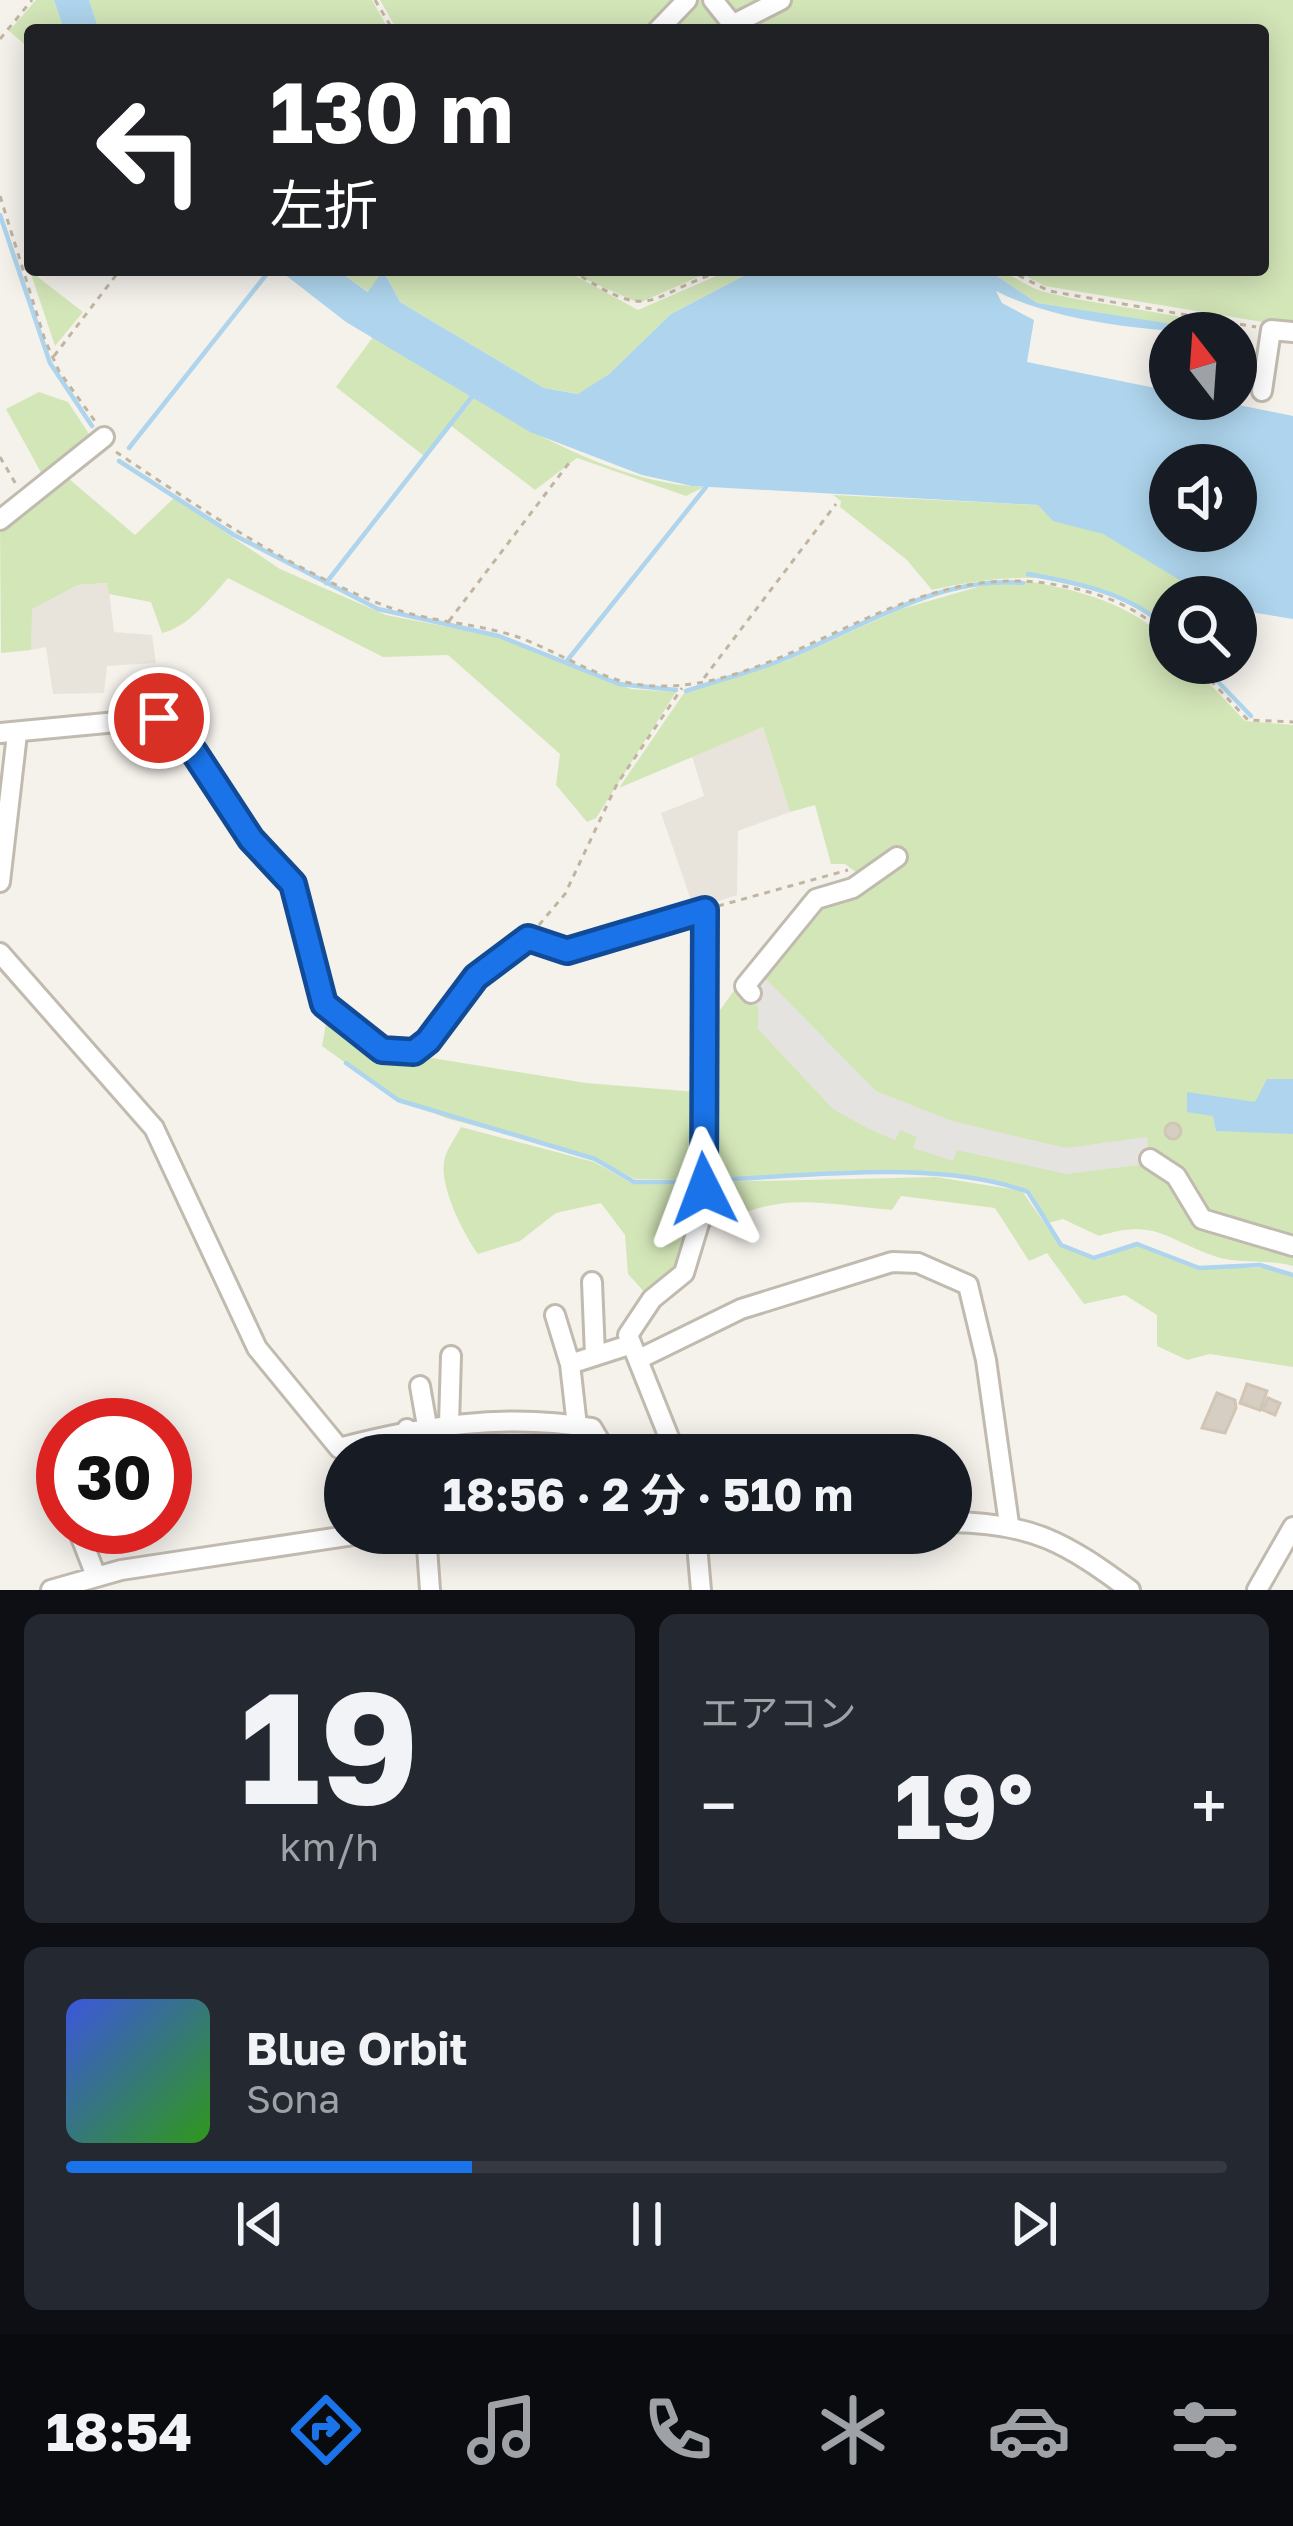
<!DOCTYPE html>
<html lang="ja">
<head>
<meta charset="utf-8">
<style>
	:root { --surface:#171b24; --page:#242831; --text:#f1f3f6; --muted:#9ea1a6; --line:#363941; --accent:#1a73e8 }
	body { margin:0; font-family:"Golos Text","Noto Sans JP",sans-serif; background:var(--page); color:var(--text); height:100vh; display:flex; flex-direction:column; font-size:45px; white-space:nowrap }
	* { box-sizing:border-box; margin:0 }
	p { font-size:39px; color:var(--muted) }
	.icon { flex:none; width:66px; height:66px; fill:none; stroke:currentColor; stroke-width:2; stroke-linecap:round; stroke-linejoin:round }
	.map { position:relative; height:1590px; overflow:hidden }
	.side { display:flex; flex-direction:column; gap:24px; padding:24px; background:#0d0f14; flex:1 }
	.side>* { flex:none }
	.hud { position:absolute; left:24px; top:24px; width:1245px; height:252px; border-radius:12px; box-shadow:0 6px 30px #0003; background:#202124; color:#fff; overflow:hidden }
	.needle { width:78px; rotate:343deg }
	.fabs { position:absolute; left:1149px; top:312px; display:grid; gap:24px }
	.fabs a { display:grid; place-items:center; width:108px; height:108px; border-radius:50%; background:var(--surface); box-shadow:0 6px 30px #0003; font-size:60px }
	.speed { position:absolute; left:36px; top:1398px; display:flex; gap:24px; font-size:60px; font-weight:700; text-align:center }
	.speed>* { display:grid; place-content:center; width:156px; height:156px; border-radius:50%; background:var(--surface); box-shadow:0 6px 30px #0003; line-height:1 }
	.speed .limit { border:18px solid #d22; background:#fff; color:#111 }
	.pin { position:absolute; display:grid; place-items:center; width:102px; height:102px; color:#fff; margin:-51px; border:6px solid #fff; border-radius:50%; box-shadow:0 3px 12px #0007 }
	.me { position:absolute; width:132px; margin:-66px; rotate:357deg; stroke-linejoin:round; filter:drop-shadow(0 0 9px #0008) }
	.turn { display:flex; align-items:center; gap:42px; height:252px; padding:0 48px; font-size:54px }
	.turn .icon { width:156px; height:156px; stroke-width:2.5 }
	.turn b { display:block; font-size:84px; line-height:102px }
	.big { font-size:90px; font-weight:700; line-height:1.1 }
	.side .widget { flex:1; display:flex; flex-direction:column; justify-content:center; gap:18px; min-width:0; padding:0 42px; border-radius:18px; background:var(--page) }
	.side .dial { align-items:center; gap:0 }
	.dial b { font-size:156px; line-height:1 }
	.song { display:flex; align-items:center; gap:36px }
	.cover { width:144px; height:144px; border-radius:18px; background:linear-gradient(135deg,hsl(230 70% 55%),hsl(110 70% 35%)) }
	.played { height:12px; border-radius:6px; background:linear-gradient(90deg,var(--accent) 35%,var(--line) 35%) }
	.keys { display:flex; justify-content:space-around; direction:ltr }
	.heat { display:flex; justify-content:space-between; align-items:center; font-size:66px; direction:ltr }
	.side .tiles { flex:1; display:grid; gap:24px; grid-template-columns:1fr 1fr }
	.widget:last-child { grid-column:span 2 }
	.trip { position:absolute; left:324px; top:1434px; width:648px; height:120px; border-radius:60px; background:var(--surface); box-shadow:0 6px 30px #0003; font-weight:700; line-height:120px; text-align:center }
	.dock { display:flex; height:192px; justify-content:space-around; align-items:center; background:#090b0e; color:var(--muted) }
	.dock .icon { width:84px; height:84px }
	.dock .selected { color:var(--accent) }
	.dock b { font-size:54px; color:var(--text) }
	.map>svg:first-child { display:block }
	.residential { fill:#e9e4db }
	.green { fill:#d3e6b8 }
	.parking { fill:#e5e3e0 }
	.water { fill:#aed5ed; fill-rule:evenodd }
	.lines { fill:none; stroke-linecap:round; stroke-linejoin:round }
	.stream { stroke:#aed5ed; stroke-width:4.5 }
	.building { fill:#d6cec2; stroke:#d1c6b6; stroke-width:3 }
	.minor-casing { stroke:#c1baaf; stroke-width:24 }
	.path { stroke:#c1b5a1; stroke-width:3; stroke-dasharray:6 6; stroke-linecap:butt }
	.minor { stroke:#fff; stroke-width:18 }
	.route-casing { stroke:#114b97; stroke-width:30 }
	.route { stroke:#1a73e8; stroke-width:21 }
</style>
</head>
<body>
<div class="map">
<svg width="1293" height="1590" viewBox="0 0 1293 1590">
	<rect width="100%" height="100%" fill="#f5f2ec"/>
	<path class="residential" d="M 108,583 L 114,632 L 152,635 L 156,663 L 107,666 L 104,693 L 53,694 L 46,647 L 31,650 L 31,609 L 78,585 Z
		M 763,727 L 790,812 L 738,831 L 737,895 L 694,909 L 661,813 L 704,796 L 692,756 Z"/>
	<path class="green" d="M 36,0 L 54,0 L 64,30 L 30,30 L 30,49 L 9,31 Z
		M 89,0 L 372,0 L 389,30 L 99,30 Z
		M 380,0 L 1293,0 L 1293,327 L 1045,286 L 1014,270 L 1263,270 L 1263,30 L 397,30 Z
		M 337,270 L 714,270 L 639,303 L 567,271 L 638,310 L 723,273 L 755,270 L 671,314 L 609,374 L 579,394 L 544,388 L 400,302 L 384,271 L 369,292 Z
		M 988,270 C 1011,270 1025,288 1048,293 C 1116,309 1186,311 1250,338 L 1037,303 Z
		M 30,271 L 83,312 L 55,346 Z
		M 373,337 C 471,393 588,482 704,487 L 686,496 L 577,458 L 535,490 L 450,425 L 424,456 L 336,387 Z
		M 39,392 L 68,402 L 93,440 L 44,478 L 6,409 Z
		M 61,472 L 135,535 L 174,498 L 280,569 L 386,615 L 494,636 L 631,689 L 676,692 L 596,818 L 587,822 L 556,785 L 560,754 L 448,655 L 383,657 L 228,578 C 210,599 187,628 162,633 L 151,602 L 109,594 L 107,583 L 78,585 L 32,609 L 31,650 L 1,653 L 0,525 Z
		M 833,495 L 1038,505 C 1060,528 1081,523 1107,536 C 1152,560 1178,583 1229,597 L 1170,597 L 1170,631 C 1106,567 1013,571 932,590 L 907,560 L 840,507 L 841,501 Z
		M 1026,581 C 1079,590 1130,603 1170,642 L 1170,663 L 1190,663 L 1245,721 L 1293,725 L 1293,1266 C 1267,1259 1239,1264 1217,1257 C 1165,1240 1158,1218 1099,1236 L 1063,1219 L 1048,1223 L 1031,1192 C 957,1157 793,1177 709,1179 L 712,1021 L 802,897 L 857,873 L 845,864 L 831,864 L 815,805 L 790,812 L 763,727 L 619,788 L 684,693 L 786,661 L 901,609 L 988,584 Z
		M 328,1012 L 406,1061 L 414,1055 L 586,1083 L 697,1092 L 699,1180 L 635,1179 L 588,1156 L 446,1118 L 389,1094 L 322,1046 Z
		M 461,1127 L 594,1162 L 631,1183 L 699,1184 L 687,1259 L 648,1296 L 628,1274 L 625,1235 L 601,1203 L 556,1213 L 520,1241 L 478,1254 C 463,1233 440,1188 444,1162 C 445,1151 456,1137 461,1127 Z
		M 936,1177 L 1022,1191 L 1059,1244 L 1097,1260 L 1138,1245 L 1193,1268 L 1268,1268 L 1293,1277 L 1293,1367 L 1210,1354 L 1187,1360 L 1157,1346 L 1157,1315 L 1125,1295 L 1084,1304 L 1047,1253 L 1029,1261 L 995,1208 L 901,1196 L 892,1210 C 809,1203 782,1190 703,1231 L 712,1182 Z"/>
	<path class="parking" d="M 766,979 L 876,1091 L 952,1121 L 1066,1148 L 1147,1137 L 1151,1168 L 1138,1165 L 1066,1174 L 957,1150 L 953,1161 L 913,1148 L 917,1137 L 900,1130 L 895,1140 L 869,1129 L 833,1109 L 758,1029 L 758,1007 L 748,995 Z"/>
	<path class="water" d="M 54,0 L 89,0 L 99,30 L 64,30 Z
		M 279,270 L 337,270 L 368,292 L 383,270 L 400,302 L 544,388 L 578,394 L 609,374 L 671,314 L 755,270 L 988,270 L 1037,303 L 1230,333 C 1159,333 1058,323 996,291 L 1002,303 L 1034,320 L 1027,362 L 1170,391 L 1170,399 L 1209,399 L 1293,416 L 1293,619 L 1256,613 L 1236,597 L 1188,585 L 1103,534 L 1053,521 L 1038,505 L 692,486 L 642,475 L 530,432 L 346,322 ZM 1170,465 L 1236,465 L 1236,531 L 1170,531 Z
		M 1267,1079 L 1293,1079 L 1293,1134 L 1216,1131 L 1213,1116 L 1187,1112 L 1187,1092 L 1255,1102 Z"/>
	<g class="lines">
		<path class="stream" d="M 0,215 L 50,363 L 92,426
			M 129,448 L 270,270
			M 119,461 L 234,535 L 378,609 L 499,636 L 619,684 L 676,690
			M 1028,574 C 1078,583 1132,593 1170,631
			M 326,583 L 474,394
			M 566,662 L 706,487
			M 1200,663 L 1251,716
			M 686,691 C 719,680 752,672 784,659 C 859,629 939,575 1023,583
			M 346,1063 L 398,1100 L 595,1159 L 634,1182 L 697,1182
			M 716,1180 C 811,1176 939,1159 1028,1192 L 1061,1245 L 1094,1258 L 1137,1244 L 1199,1268 L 1260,1265 L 1293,1275"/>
	</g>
	<path class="building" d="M1165 1131a8 8 0 1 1 16 0a8 8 0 1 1-16 0Z
		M 1247,1384 L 1267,1391 L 1260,1410 L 1240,1403 Z
		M 1217,1393 L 1235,1400 L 1236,1408 L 1225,1433 L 1202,1428 Z
		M 1268,1398 L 1280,1403 L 1275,1415 L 1263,1410 Z"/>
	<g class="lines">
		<g class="minor-casing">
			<path id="minor" d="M 713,0 L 737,30
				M 732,25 L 781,0
				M 658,30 L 687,0
				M 1262,391 L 1271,330 L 1293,332
				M 0,520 L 104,437
				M 0,733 L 159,718 L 170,723 L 251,839 L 293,884 L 324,1004 L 382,1050 L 414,1051 L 428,1041 L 476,977 L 528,938 L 567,951 L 705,910 L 701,1217 L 684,1273 L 652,1299 L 628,1335 L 676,1455
				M 0,882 L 17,734
				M 0,953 L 154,1128 L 257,1348 L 339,1448 C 421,1426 506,1413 592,1428 L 608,1455
				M 751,993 L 745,986 L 816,899 L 853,888 L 897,857
				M 1150,1159 L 1176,1176 L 1202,1219 L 1293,1246
				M 592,1282 L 595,1355
				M 555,1315 L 570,1364
				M 641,1358 L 741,1309 L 892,1262 L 918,1263 L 968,1285 L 986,1360 L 1009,1524
				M 420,1386 L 427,1426
				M 449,1424 L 451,1356
				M 577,1426 L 570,1364 L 629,1345
				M 407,1429 L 414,1455
				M 951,1522 C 1033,1523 1066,1543 1130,1590
				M 77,1527 L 96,1576
				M 426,1533 L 430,1590
				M 696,1533 L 701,1590
				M 785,1533 L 808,1533
				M 51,1590 L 121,1570 L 367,1533
				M 1257,1590 L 1293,1527"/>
		</g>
		<path class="path" d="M 375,0 L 393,30
			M 0,39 L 32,0
			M 0,196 L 45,340 L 59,371 L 97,424
			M 571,270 C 657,325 642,296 725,270
			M 1008,270 L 1049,291 L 1256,327
			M 54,356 L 120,270
			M 116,452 C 200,508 287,568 383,605 C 426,622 471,622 515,636 C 556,650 598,680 642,685 C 781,700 898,555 1057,585 C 1100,592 1138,607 1170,638
			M 0,457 L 17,486
			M 449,621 L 572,459
			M 1194,663 L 1248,720 L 1293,722
			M 704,678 L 836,504
			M 718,906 L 848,870
			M 539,925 L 565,894 L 617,784 L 682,688"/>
		<use href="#minor" class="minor"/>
	</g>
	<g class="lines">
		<g class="route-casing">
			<path id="route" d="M 159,718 L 194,752 L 251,839 L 293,884 L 324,1004 L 382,1050 L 414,1052 L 428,1041 L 476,977 L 528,938 L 567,951 L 705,910 L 704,1189"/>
		</g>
		<use href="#route" class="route"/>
	</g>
</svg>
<div class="fabs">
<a><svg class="needle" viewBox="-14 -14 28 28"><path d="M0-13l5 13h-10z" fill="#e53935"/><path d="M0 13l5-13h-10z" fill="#9ea1a6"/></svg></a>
<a><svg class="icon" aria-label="sound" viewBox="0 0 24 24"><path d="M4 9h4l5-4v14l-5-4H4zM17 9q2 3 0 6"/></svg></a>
<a><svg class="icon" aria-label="search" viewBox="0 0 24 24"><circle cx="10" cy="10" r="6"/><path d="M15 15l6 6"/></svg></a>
</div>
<div class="speed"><div class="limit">30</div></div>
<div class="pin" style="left:159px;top:718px;background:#d93025"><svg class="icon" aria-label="arrive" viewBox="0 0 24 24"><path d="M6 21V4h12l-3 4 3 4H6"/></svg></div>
<svg class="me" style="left:704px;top:1189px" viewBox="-20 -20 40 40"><path d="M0-17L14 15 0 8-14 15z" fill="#1a73e8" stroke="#fff" stroke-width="4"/></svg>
<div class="trip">18:56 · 2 分 · 510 m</div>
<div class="hud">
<div class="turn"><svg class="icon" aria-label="left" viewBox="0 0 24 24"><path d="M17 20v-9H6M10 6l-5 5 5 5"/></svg><div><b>130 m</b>左折</div></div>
</div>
</div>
<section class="side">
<div class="tiles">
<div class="widget dial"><b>19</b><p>km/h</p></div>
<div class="widget"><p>エアコン</p>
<div class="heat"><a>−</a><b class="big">19°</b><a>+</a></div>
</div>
<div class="widget">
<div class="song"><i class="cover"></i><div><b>Blue Orbit</b><p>Sona</p></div></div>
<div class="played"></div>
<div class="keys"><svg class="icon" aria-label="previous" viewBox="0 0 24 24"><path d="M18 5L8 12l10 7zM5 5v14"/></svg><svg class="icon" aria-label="pause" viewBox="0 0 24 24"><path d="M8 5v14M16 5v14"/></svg><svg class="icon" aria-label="next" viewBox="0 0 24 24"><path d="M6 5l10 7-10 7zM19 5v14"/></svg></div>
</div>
</div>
</section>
<nav class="dock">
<b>18:54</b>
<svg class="icon selected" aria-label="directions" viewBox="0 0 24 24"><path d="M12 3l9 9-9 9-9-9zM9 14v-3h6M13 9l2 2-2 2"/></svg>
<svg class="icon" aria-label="music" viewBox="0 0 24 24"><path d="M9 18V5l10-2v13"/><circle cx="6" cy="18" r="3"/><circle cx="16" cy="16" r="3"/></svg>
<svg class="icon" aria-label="phone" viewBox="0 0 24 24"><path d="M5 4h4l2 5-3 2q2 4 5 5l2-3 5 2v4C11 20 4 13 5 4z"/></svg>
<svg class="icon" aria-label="climate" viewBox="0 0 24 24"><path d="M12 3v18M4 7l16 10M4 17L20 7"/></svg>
<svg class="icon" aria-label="car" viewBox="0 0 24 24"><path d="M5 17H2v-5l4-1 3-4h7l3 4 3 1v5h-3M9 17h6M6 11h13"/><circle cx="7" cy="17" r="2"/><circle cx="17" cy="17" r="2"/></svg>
<svg class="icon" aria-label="filters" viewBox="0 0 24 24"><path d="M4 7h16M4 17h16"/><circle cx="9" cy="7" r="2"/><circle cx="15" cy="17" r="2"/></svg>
</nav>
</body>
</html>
